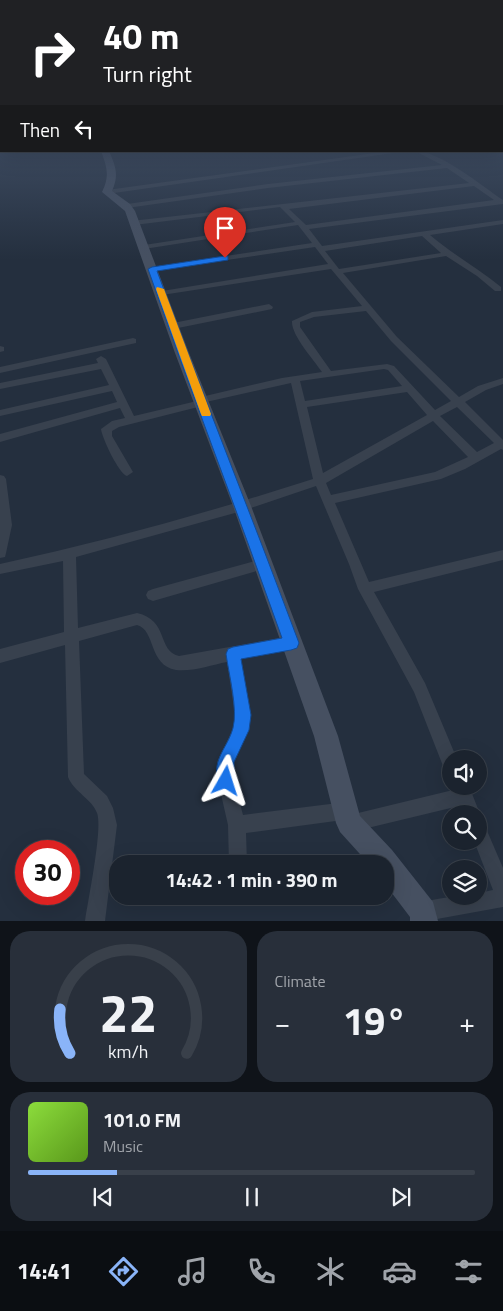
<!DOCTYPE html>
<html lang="en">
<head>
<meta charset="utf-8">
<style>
	:root { --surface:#1b232e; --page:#282f3a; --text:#f1f3f6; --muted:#a0a4aa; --line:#39404a; --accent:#8ab4f8 }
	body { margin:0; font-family:"Titillium Web",sans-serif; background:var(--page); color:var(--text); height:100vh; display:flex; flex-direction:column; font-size:19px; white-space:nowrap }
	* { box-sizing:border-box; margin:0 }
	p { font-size:16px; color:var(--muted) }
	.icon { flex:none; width:28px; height:28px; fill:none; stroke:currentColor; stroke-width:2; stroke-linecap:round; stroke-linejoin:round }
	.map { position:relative; height:921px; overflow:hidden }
	.panel { display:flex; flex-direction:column; gap:10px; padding:10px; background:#0f1319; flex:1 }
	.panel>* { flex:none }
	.guide { position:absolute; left:0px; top:0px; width:504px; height:152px; box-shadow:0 5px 20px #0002,0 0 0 1px var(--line); background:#202124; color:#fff; overflow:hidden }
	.tools { position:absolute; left:442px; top:750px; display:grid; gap:10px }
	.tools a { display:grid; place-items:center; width:45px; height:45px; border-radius:50%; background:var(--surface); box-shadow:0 5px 20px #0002,0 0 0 1px var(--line); font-size:25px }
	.speed { position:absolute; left:15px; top:840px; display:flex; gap:10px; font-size:25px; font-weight:700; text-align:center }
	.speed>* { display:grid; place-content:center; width:65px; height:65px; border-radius:50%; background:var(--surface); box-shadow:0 5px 20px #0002,0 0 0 1px var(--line); line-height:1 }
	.speed .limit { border:8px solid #d22; background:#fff; color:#111 }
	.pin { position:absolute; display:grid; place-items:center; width:42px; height:42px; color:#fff; margin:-51px -21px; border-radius:50% 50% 50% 0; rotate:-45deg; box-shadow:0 0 5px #0007 }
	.pin .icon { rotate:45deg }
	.me { position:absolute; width:55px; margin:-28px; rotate:6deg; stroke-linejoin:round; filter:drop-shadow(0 0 4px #0008) }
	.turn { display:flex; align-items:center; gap:18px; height:105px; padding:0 20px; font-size:22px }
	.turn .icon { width:65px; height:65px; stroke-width:2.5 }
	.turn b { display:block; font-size:35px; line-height:42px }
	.then { display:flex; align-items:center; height:48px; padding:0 20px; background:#0003; gap:10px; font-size:19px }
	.big { font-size:38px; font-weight:700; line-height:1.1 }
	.panel .card { flex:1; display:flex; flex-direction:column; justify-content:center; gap:8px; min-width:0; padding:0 18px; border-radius:20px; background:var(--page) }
	.panel .dial { align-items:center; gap:0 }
	.dial svg { height:130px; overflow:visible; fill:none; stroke:var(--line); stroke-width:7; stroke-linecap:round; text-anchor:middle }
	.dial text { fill:var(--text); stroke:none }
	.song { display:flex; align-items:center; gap:15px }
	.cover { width:60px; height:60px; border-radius:8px; background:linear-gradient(135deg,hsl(90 70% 55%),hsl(90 70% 35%)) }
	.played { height:5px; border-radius:2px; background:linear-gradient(90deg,var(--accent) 20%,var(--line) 20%) }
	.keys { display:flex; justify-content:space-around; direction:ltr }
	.heat { display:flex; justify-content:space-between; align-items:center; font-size:28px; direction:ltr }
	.panel .tiles { flex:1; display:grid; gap:10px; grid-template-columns:1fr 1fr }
	.card:last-child { grid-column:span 2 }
	.trip { position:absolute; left:109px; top:855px; width:285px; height:50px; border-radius:20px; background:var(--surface); box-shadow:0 5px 20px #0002,0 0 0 1px var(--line); font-weight:700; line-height:50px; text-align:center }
	.dock { display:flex; height:80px; justify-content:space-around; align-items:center; background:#0b0e12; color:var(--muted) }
	.dock .icon { width:35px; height:35px }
	.dock .selected { color:var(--accent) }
	.dock b { font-size:22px; color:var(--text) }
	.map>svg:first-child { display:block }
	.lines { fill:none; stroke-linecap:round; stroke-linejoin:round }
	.street { fill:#38414e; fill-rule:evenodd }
	.secondary { fill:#465061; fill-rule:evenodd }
	.route { fill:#1a73e8; stroke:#114b97 }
	.slow { fill:#f59e0b }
</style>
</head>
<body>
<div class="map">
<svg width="503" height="921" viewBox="0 0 503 921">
	<rect width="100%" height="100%" fill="#242f3e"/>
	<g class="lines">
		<path class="street" d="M 389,151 L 407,151 L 107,194 L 104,192 L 107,190 Z
			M 415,151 C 440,151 482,186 503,200 L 503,204 L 309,229 L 322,246 L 503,220 L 503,224 L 430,235 C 452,254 478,268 501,287 L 501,291 L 495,291 L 477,276 L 446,256 L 343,273 L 397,337 L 459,397 L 478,386 L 503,378 L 503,384 L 486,390 L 465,402 L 503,440 L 503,450 L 501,449 L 465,469 L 441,479 L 335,503 L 369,582 L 503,550 L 503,560 L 374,592 L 425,683 L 457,759 L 451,759 L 451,773 L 445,771 L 414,692 L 358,589 L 349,564 L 316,486 L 242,511 L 76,557 L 78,628 L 137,613 C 169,620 157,651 179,656 L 291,636 L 296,638 L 298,643 L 296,648 L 241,659 L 251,715 L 249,730 L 233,763 L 234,781 L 243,815 L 346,802 L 352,805 L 355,811 L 354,814 L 453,790 L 452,786 L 469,786 L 480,814 L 479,816 L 479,814 L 462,814 L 459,806 L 351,832 L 345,829 L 342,823 L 343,820 L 246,833 L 247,864 L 229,864 L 228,825 L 218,781 L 217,762 L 233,729 L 235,715 L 227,662 C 211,665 192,672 176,670 C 148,665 156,630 137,625 L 79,641 L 84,774 L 107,796 L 113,808 L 117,825 L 105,921 L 85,921 C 88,900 103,828 97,813 C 92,799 74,792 68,777 L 65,645 L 0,663 L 0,649 L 64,632 L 63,561 L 0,574 L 0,564 C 106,541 210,512 313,479 L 291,383 L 206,402 L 206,405 L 119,427 L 112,431 L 112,436 L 133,472 L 127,476 C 119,474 102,438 101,429 L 112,421 L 125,418 L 120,408 L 0,442 L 0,434 L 117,402 L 112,391 L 0,416 L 0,410 L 109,385 L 101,369 L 0,389 L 0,383 L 98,363 L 96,359 L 101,356 L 106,359 L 134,416 L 197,401 L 197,398 L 201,397 L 282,378 L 322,372 C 314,360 291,335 292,321 L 312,312 L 362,306 L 331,269 L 162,295 L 158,293 L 162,291 L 328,264 L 315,247 L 152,271 L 148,269 L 152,267 L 312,243 L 298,225 L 144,249 L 140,247 L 144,245 L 295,222 L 280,207 L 134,225 L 131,225 L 131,221 L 469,183 L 447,168 L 268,188 L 127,208 L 124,206 L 127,204 L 268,184 L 442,165 ZM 474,186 L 494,200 L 306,225 L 289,209 ZM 422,236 L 441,253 L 339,269 L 325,251 ZM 366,311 L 391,341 L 451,401 L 435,410 L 394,366 L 387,364 L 331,371 L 300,327 L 300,322 L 314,317 ZM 384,369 L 388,370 L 402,386 L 305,401 L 300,381 ZM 407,392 L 427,415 L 323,473 L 307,407 ZM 457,407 L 494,443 L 477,452 L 440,416 ZM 433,421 L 468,457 L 435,472 L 331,495 L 326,483 Z
			M 269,304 L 273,307 L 272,309 L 173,329 L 169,326 L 173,323 Z
			M 133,338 L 136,339 L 136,343 L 0,373 L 0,367 Z
			M 0,346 L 4,347 L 4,351 L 0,352 Z
			M 0,475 L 4,476 L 6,479 L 12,525 L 6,553 L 5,557 L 0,558 Z
			M 262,559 L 267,560 L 269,564 L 267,568 L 153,601 L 148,599 L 146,595 L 148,591 L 153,589 Z
			M 479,823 L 485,826 L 503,868 L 503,907 L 426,921 L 416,919 L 413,912 L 416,905 C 435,897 458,896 479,896 L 479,893 L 493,890 L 474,841 L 479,841 Z"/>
		<path class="secondary" d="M 101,151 L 109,151 C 116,167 119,175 112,191 L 130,204 L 135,211 L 189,353 L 251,506 L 338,736 L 360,816 L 392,850 L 433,902 L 438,921 L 410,921 L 410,917 L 385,884 L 385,864 L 369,864 L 340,832 L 336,823 L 314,736 L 233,506 L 175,353 L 125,211 L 102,192 C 110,176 107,167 101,151 Z"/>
	</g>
	<linearGradient id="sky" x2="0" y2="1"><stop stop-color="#141a22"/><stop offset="0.5" stop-color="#3f4d63"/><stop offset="1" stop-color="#3f4d63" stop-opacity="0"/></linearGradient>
	<rect width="503" height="260" fill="url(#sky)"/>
	<path class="route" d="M 225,256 L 228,256 L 228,260 L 157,271 C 203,396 253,519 299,643 L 297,648 L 291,650 L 241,659 L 251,715 L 249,730 L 234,762 L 234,781 L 232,787 L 226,789 L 220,787 C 209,761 227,750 233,728 C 238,709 229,675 226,654 L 228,649 L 233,647 L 282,638 C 239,515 191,393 148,269 L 152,267 Z"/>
	<path class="slow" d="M 157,287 L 164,289 L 211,414 L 210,416 L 202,416 L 201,414 L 156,289 Z"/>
</svg>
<div class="tools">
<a><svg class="icon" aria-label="sound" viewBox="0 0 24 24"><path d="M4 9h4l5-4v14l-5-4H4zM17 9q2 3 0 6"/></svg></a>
<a><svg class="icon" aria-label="search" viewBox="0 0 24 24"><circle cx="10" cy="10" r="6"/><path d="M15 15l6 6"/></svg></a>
<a><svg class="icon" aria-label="layers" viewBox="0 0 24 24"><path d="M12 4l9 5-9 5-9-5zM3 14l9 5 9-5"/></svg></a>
</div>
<div class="speed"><div class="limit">30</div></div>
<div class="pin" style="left:225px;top:258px;background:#d93025"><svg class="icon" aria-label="arrive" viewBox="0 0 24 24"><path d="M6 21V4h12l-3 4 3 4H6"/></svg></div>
<svg class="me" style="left:226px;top:781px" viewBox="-20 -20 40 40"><path d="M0-17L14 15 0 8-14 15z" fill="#1a73e8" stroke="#fff" stroke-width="4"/></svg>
<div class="trip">14:42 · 1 min · 390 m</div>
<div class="guide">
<div class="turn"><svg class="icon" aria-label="right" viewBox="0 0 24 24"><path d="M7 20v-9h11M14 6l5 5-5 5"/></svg><div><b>40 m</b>Turn right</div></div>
<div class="then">Then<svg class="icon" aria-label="left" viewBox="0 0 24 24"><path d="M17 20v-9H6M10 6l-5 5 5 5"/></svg></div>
</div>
</div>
<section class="panel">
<div class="tiles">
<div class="card dial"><svg viewBox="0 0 100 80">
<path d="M14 69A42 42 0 1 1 86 69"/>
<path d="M14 69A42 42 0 0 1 8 42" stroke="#8ab4f8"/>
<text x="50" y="56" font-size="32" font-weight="700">22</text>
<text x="50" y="72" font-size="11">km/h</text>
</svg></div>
<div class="card"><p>Climate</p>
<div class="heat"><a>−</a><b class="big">19°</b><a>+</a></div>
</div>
<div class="card">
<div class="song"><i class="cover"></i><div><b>101.0 FM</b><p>Music</p></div></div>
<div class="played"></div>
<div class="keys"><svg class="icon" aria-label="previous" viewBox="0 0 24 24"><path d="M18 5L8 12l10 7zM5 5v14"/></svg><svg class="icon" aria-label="pause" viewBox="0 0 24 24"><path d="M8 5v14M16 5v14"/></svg><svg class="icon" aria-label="next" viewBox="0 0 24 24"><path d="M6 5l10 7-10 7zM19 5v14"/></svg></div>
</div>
</div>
</section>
<nav class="dock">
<b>14:41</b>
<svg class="icon selected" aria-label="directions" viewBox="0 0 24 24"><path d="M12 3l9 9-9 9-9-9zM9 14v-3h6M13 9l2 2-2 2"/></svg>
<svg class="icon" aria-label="music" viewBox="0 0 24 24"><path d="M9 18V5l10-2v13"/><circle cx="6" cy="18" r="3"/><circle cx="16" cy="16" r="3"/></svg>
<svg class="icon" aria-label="phone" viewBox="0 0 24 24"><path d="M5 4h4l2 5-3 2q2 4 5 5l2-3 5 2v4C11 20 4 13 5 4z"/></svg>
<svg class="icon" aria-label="climate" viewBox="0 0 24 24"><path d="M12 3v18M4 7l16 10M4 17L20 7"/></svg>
<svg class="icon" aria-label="car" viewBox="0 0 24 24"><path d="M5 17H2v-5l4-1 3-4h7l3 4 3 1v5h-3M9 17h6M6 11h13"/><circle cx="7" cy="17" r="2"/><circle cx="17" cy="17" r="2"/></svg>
<svg class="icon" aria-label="filters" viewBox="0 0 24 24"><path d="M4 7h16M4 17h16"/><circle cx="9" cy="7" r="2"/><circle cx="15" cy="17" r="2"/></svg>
</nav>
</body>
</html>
